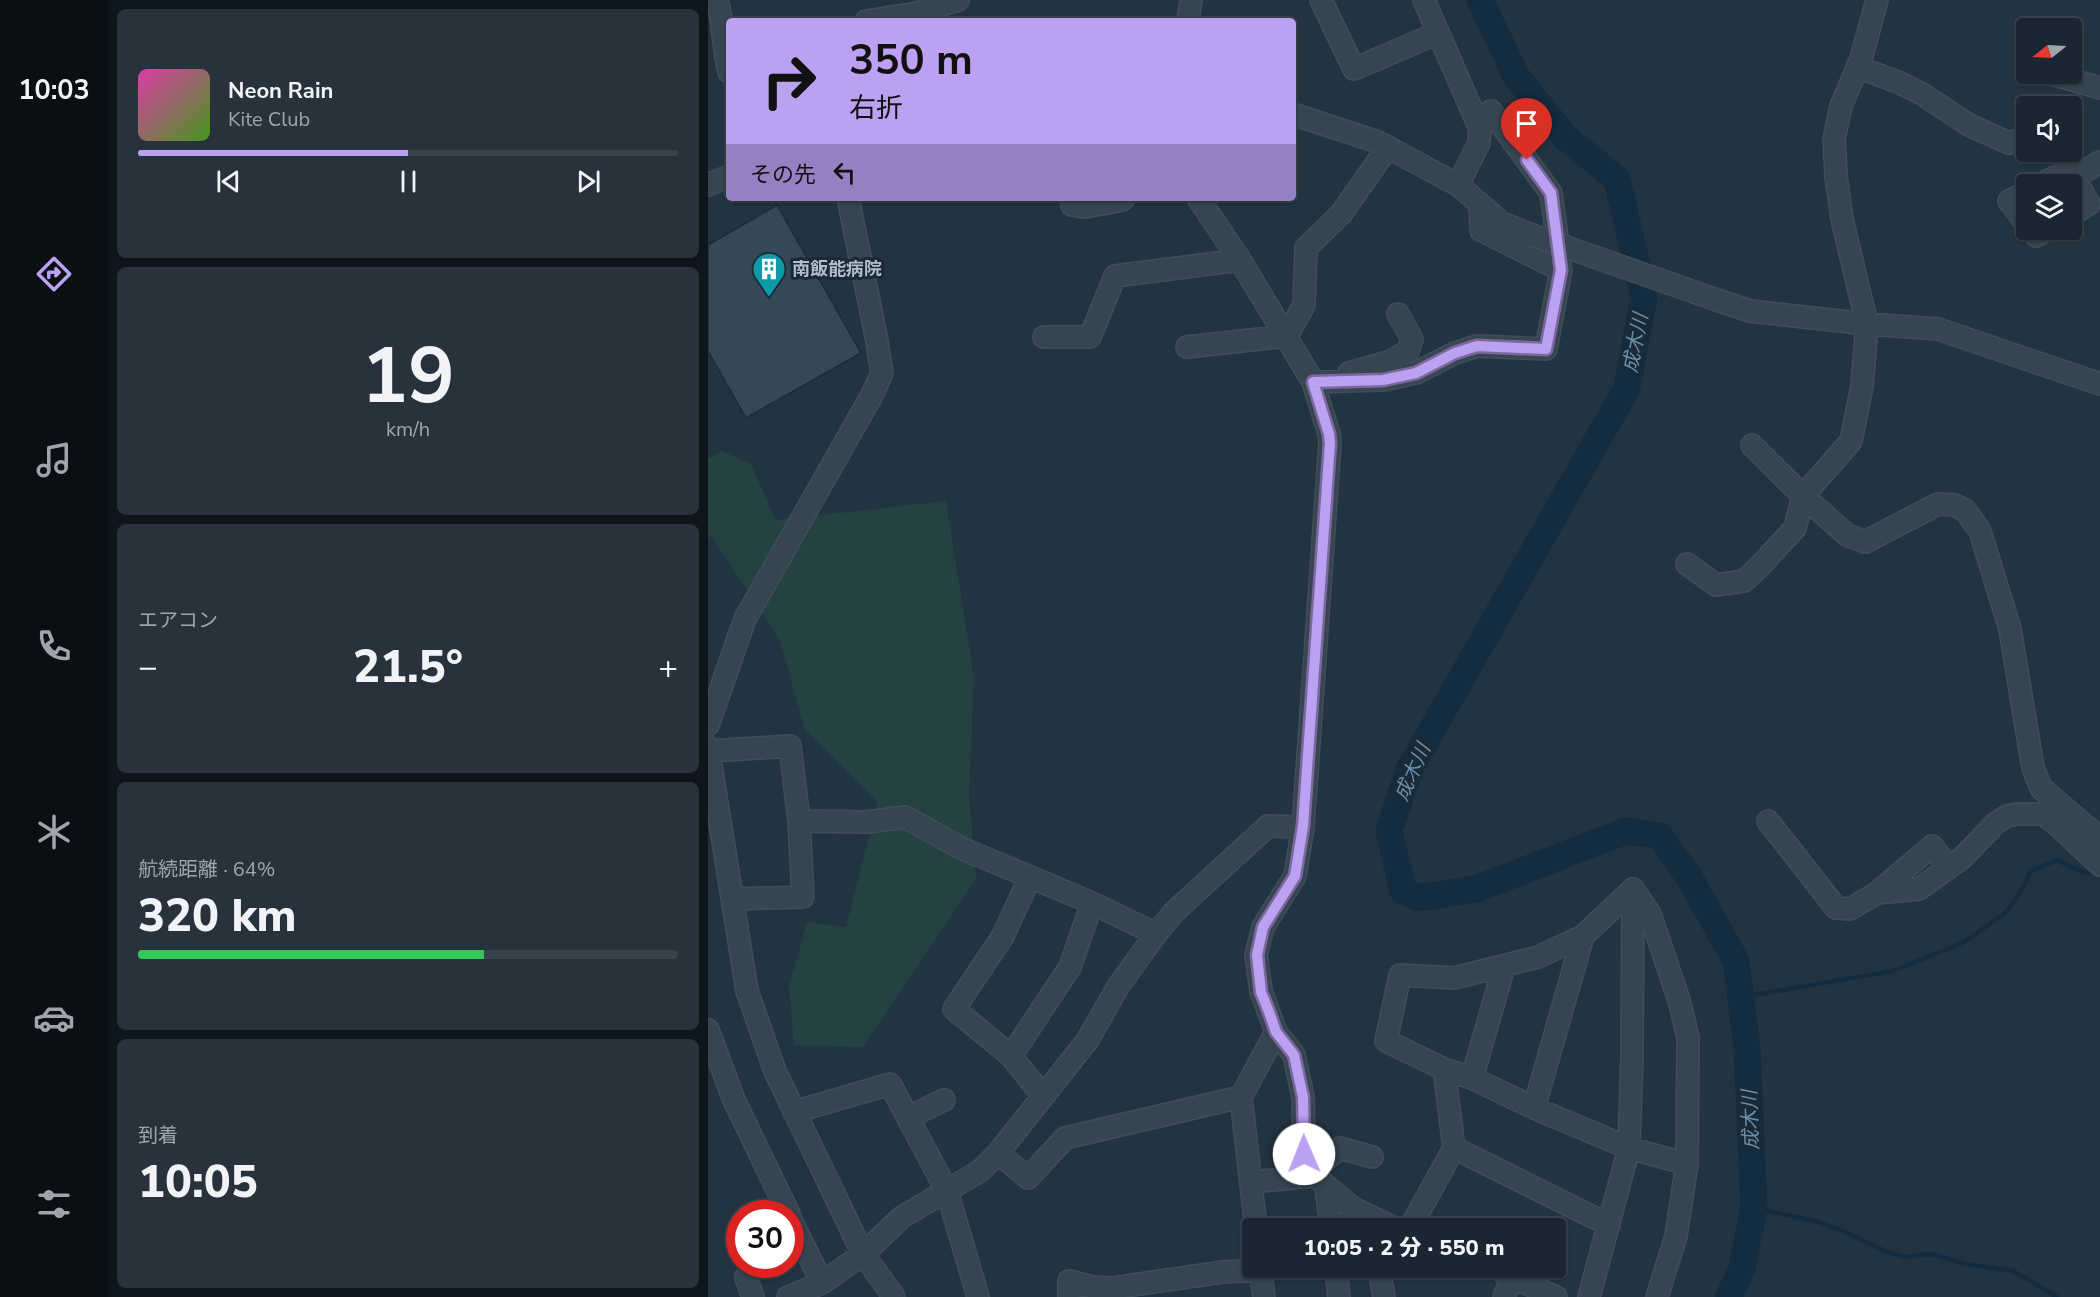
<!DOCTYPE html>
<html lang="ja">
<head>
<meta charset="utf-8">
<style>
	:root { --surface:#1a2631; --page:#27323d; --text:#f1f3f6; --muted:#9fa5ab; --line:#38434d; --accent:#bca0f2 }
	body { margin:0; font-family:"Nunito Sans","Noto Sans JP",sans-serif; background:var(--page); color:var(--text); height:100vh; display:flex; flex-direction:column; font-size:22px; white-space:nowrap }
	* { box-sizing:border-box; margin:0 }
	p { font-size:20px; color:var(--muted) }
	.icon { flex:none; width:33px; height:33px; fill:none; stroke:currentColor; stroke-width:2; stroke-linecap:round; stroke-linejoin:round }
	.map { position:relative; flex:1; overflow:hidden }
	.drawer { display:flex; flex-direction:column; gap:9px; padding:9px; background:#0e151b; width:600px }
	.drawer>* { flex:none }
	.hud { position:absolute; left:18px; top:18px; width:570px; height:183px; border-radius:6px; box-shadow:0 2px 4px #0004,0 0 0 2px var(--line); background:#bca0f2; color:#111; overflow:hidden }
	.needle { width:39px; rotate:252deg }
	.controls { position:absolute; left:1308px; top:18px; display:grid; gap:12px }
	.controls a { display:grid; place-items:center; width:66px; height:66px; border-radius:6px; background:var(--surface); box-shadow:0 2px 4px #0004,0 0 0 2px var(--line); font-size:30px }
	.speed { position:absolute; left:18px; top:1200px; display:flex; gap:12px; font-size:30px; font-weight:700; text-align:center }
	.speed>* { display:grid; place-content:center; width:78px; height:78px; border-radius:50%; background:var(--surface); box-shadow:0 2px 4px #0004,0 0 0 2px var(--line); line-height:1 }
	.speed .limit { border:9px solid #d22; background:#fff; color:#111 }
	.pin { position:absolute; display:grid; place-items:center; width:51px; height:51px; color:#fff; margin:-62px -26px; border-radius:50% 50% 50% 0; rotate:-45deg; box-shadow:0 0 6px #0007 }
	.pin .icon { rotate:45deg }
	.me { position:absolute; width:66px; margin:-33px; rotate:359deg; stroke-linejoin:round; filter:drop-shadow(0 0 4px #0008) }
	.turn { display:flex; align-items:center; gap:21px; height:126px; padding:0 24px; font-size:27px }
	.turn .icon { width:78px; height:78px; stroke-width:2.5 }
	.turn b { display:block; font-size:42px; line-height:51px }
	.then { display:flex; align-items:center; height:57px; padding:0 24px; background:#0003; gap:12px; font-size:22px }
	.big { font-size:45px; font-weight:800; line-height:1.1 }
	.drawer .widget { flex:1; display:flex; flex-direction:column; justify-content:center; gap:9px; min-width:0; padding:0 21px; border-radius:9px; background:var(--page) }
	.drawer .dial { align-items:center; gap:0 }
	.dial b { font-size:78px; line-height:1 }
	.song { display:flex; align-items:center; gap:18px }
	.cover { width:72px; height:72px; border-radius:9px; background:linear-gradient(135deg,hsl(320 70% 55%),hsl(100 70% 35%)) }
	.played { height:6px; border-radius:3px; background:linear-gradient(90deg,var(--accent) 50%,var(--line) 50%) }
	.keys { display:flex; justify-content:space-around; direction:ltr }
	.heat { display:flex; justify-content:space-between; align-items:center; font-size:33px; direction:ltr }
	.charge { height:9px; border-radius:4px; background:linear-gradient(90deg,#34c759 64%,var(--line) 0) }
	.trip { position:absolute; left:534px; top:1218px; width:324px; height:60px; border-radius:6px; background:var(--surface); box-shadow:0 2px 4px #0004,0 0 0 2px var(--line); font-weight:800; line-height:60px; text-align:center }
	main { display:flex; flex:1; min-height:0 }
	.dock { display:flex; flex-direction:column; width:108px; justify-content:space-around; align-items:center; background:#0a0f14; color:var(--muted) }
	.dock .icon { width:42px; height:42px }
	.dock .active { color:var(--accent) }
	.dock b { font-size:27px; color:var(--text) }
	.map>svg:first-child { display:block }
	.green { fill:#244241 }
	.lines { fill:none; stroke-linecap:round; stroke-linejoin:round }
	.stream { stroke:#142c40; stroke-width:4.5 }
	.river { stroke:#142c40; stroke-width:27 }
	.building { fill:#344857; stroke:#1d2c37; stroke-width:1.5 }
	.minor-casing { stroke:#404e59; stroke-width:24 }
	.minor { stroke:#364550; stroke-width:21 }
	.minor-bridge-casing { stroke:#404e59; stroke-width:24; stroke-linecap:butt }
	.minor-bridge { stroke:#364550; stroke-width:21 }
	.route-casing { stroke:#7a689d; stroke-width:15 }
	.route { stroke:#bca0f2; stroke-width:10 }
	.labels { text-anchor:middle; stroke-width:6; stroke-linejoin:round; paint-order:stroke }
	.poi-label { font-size:18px; font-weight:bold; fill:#b3bfcb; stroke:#1b2a35; text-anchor:start }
	.water-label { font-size:20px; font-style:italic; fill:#698fad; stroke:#1b2a35 }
</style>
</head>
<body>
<main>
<nav class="dock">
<b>10:03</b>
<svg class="icon active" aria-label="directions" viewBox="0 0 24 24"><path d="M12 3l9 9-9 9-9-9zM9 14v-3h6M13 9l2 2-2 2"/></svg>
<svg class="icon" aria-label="music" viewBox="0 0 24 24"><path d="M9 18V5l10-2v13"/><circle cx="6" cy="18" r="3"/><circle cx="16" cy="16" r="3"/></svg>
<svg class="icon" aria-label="phone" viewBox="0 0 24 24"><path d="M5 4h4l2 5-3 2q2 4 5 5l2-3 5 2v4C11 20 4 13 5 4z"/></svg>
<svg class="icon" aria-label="climate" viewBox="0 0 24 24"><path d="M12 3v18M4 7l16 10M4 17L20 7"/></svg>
<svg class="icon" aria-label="car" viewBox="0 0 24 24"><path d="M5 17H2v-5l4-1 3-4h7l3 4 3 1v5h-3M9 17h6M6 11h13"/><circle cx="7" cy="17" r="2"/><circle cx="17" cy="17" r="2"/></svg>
<svg class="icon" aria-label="filters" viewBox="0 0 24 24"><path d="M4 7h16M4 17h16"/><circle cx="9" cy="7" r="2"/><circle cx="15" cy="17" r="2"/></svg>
</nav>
<section class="drawer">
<div class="widget">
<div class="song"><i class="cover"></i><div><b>Neon Rain</b><p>Kite Club</p></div></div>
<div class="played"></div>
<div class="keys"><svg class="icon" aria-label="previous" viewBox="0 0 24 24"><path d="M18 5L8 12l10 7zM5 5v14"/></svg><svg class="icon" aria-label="pause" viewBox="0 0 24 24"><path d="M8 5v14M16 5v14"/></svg><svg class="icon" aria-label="next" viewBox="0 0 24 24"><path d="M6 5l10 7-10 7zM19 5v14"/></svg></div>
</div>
<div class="widget dial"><b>19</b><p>km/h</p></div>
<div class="widget"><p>エアコン</p>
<div class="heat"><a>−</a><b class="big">21.5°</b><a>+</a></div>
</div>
<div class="widget"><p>航続距離 · 64%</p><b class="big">320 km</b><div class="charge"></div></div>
<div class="widget"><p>到着</p><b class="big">10:05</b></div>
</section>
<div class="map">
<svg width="1392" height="1297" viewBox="0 0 1392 1297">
	<rect width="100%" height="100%" fill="#223341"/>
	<path class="green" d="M 14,451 L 43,464 L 68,520 L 238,501 L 266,677 L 261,795 L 268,879 L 155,1047 L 86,1045 L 81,986 L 99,922 L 138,927 L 170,802 L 96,728 L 72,640 L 3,536 L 0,540 L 0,459 Z"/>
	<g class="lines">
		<path class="stream" d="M 1033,997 L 1185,971 L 1254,943 L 1295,915 L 1308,900 L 1323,871 L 1349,860 L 1376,873 L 1383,873
			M 1046,1208 L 1107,1221 L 1135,1231 L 1179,1252 L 1196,1257 L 1223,1254 L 1258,1264 L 1305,1271 L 1349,1297"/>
		<path class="river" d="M 772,0 L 808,76 L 857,137 L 909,179 L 936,296 L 919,388 L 701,770 L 681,831 L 695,891 L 710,898 L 768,889 L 918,831 L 952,836 L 981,877 L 1028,961 L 1039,1048 L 1046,1208 L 1034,1268 L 1021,1297"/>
	</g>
	<path class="building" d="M 69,205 L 153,353 L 38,418 L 0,351 L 0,245 Z"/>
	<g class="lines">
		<g class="minor-casing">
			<path id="minor" d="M 9,0 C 16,24 15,49 21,72
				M 613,0 L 646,69 L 730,33
				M 716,0 L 772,129 L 771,143 L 750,185
				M 158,21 L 209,13 L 250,0
				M 480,21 L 483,0
				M 1149,67 L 1190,82 L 1214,94 L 1261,125 L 1301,143 L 1318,138
				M 1347,75 L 1392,88
				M 783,111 L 843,193 L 852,261
				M 585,114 L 670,142 L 750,185 L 794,223 L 824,235
				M 1352,152 L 1381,204 L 1364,215
				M 1366,178 L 1392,162
				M 1333,184 L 1361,170
				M 0,185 L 21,176
				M 1318,192 L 1301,201 L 1318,223
				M 490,198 L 532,260 L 605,382 L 621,434 L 622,443 L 595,827 L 587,876 L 555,927 L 548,955 L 553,991 L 568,1032 L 586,1055 L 595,1097 L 596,1154 L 604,1171 L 618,1186 L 645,1208 L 687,1228
				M 364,205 L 378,207 L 414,200 L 416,198
				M 1324,230 L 1328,236 L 1339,230
				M 1006,299 L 1042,311 L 1159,324 L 1230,329 L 1392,384
				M 336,337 L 382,337 L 407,276 L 532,260
				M 479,347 L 579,336 L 596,305 L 598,248 L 633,214 L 680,147
				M 641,373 L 683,361 L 700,351 L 704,339 L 690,314
				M 605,382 L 675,380 L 708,373 L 747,353 L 769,346 L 838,349 L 853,270 L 773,230 L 772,204
				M 1044,445 L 1095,496 L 1139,535 L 1157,542 L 1230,504 L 1246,505 L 1257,510 L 1272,531 L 1302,629 L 1325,768 L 1333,788 L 1387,834 L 1392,844
				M 979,564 L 1008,585 L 1036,581 L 1051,567 L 1087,528 L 1095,496 L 1143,441 L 1154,386 L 1159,324 L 1134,219 L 1128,176 L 1126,139 L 1133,106 L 1153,59 L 1169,0
				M 0,725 L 37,619 L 164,395 L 174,373 L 168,336 L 140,198
				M 0,747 L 39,991 L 67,1071 L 155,1254 L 186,1297
				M 1,751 L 82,746 L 91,821 L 95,897 L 25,899
				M 91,821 L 159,822 L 197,817 L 253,848 L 384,903 L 448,934
				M 1060,821 L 1128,908 L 1142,909 L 1169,893 L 1211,889 L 1254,858 L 1288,823 L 1299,816 L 1309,814 L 1334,814 L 1346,822 L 1392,865
				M 322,877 L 295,936 L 246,1009 L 303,1056 L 335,1096
				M 925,889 L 875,936 L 830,957 L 746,978 L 692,975 L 678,1041 L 736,1069 L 764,1078 L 826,1108 L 921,1148 L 979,1164
				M 925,889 L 942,914 L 971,1000 L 980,1037 L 979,1164 L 968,1236 L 949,1297
				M 1169,893 L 1224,846 L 1241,868
				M 0,1030 L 26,1100 L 81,1214
				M 303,1056 L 362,967 L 384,903
				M 764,1078 L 796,967
				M 826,1108 L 875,936
				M 86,1112 L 182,1084 L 239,1191 L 270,1297
				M 201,1117 L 236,1100
				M 746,1148 L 901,1225
				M 290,1153 L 320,1178 L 357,1138 L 533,1097
				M 604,1171 L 632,1148 L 664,1157
				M 543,1182 L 608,1176
				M 618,1186 L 623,1228
				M 82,1218 L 114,1283
				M 548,1228 L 533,1097 L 568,1032
				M 702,1228 L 746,1148 L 736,1069
				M 552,1268 L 556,1297
				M 628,1268 L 631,1297
				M 671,1268 L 676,1297
				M 789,1268 L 804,1277 L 848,1297
				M 38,1277 L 45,1297
				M 80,1297 L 114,1283 L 155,1254 L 194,1217 L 272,1171 L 290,1153 L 379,1041 L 411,985 L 448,934 L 466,912 L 560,826 L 595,827
				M 361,1297 L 361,1281 L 385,1287 L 404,1288 L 514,1272 L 552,1270
				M 796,1297 L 804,1277
				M 881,1297 L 921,1148 L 924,1054 L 925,889"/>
		</g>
		<use href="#minor" class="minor"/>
		<g class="minor-bridge-casing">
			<path id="minor-bridge" d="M 824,235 L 1006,299"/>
		</g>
		<use href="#minor-bridge" class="minor-bridge"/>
	</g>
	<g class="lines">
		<g class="route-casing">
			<path id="route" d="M 596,1154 L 595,1097 L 586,1055 L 568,1032 L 561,1012 L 553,992 L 549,955 L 555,927 L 587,876 L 595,826 L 622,443 L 621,434 L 605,382 L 675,380 L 708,373 L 747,353 L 769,346 L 838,349 L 853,270 L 843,193 L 819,160"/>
		</g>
		<use href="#route" class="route"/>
	</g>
	<defs>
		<g id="building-pin" transform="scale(1.725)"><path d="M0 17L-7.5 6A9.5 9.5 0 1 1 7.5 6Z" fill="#0f9aa8" stroke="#1b2a35"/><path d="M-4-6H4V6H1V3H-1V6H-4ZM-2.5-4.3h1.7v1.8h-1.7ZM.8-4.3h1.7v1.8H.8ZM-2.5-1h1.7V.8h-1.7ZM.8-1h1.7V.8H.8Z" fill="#fff"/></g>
	</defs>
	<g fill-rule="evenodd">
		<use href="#building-pin" x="61" y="269"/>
	</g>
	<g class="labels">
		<g class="poi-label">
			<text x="84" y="275">南飯能病院</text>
		</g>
		<g class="water-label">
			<text transform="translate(927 343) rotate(-79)" y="7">成木川</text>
			<text transform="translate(704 772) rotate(-66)" y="7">成木川</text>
			<text transform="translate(1042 1120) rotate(-92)" y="7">成木川</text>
		</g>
	</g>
</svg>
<div class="controls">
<a><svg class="needle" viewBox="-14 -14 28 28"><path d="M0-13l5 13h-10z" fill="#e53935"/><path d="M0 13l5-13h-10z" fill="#9fa5ab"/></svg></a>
<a><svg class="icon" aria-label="sound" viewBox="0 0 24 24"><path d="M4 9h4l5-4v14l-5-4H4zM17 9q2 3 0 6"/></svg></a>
<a><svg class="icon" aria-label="layers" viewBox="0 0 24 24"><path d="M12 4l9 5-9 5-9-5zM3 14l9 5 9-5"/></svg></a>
</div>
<div class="speed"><div class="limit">30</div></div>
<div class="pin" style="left:819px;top:160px;background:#d93025"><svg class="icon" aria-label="arrive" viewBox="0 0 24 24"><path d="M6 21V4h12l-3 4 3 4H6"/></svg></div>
<svg class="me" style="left:596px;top:1154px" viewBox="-20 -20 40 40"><circle r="19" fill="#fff"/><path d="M0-13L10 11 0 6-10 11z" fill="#bca0f2"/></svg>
<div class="trip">10:05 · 2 分 · 550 m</div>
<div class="hud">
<div class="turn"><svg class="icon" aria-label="right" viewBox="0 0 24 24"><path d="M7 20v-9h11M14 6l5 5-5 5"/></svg><div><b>350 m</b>右折</div></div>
<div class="then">その先<svg class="icon" aria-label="left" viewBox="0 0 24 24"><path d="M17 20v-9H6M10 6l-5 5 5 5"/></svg></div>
</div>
</div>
</main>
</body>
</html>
